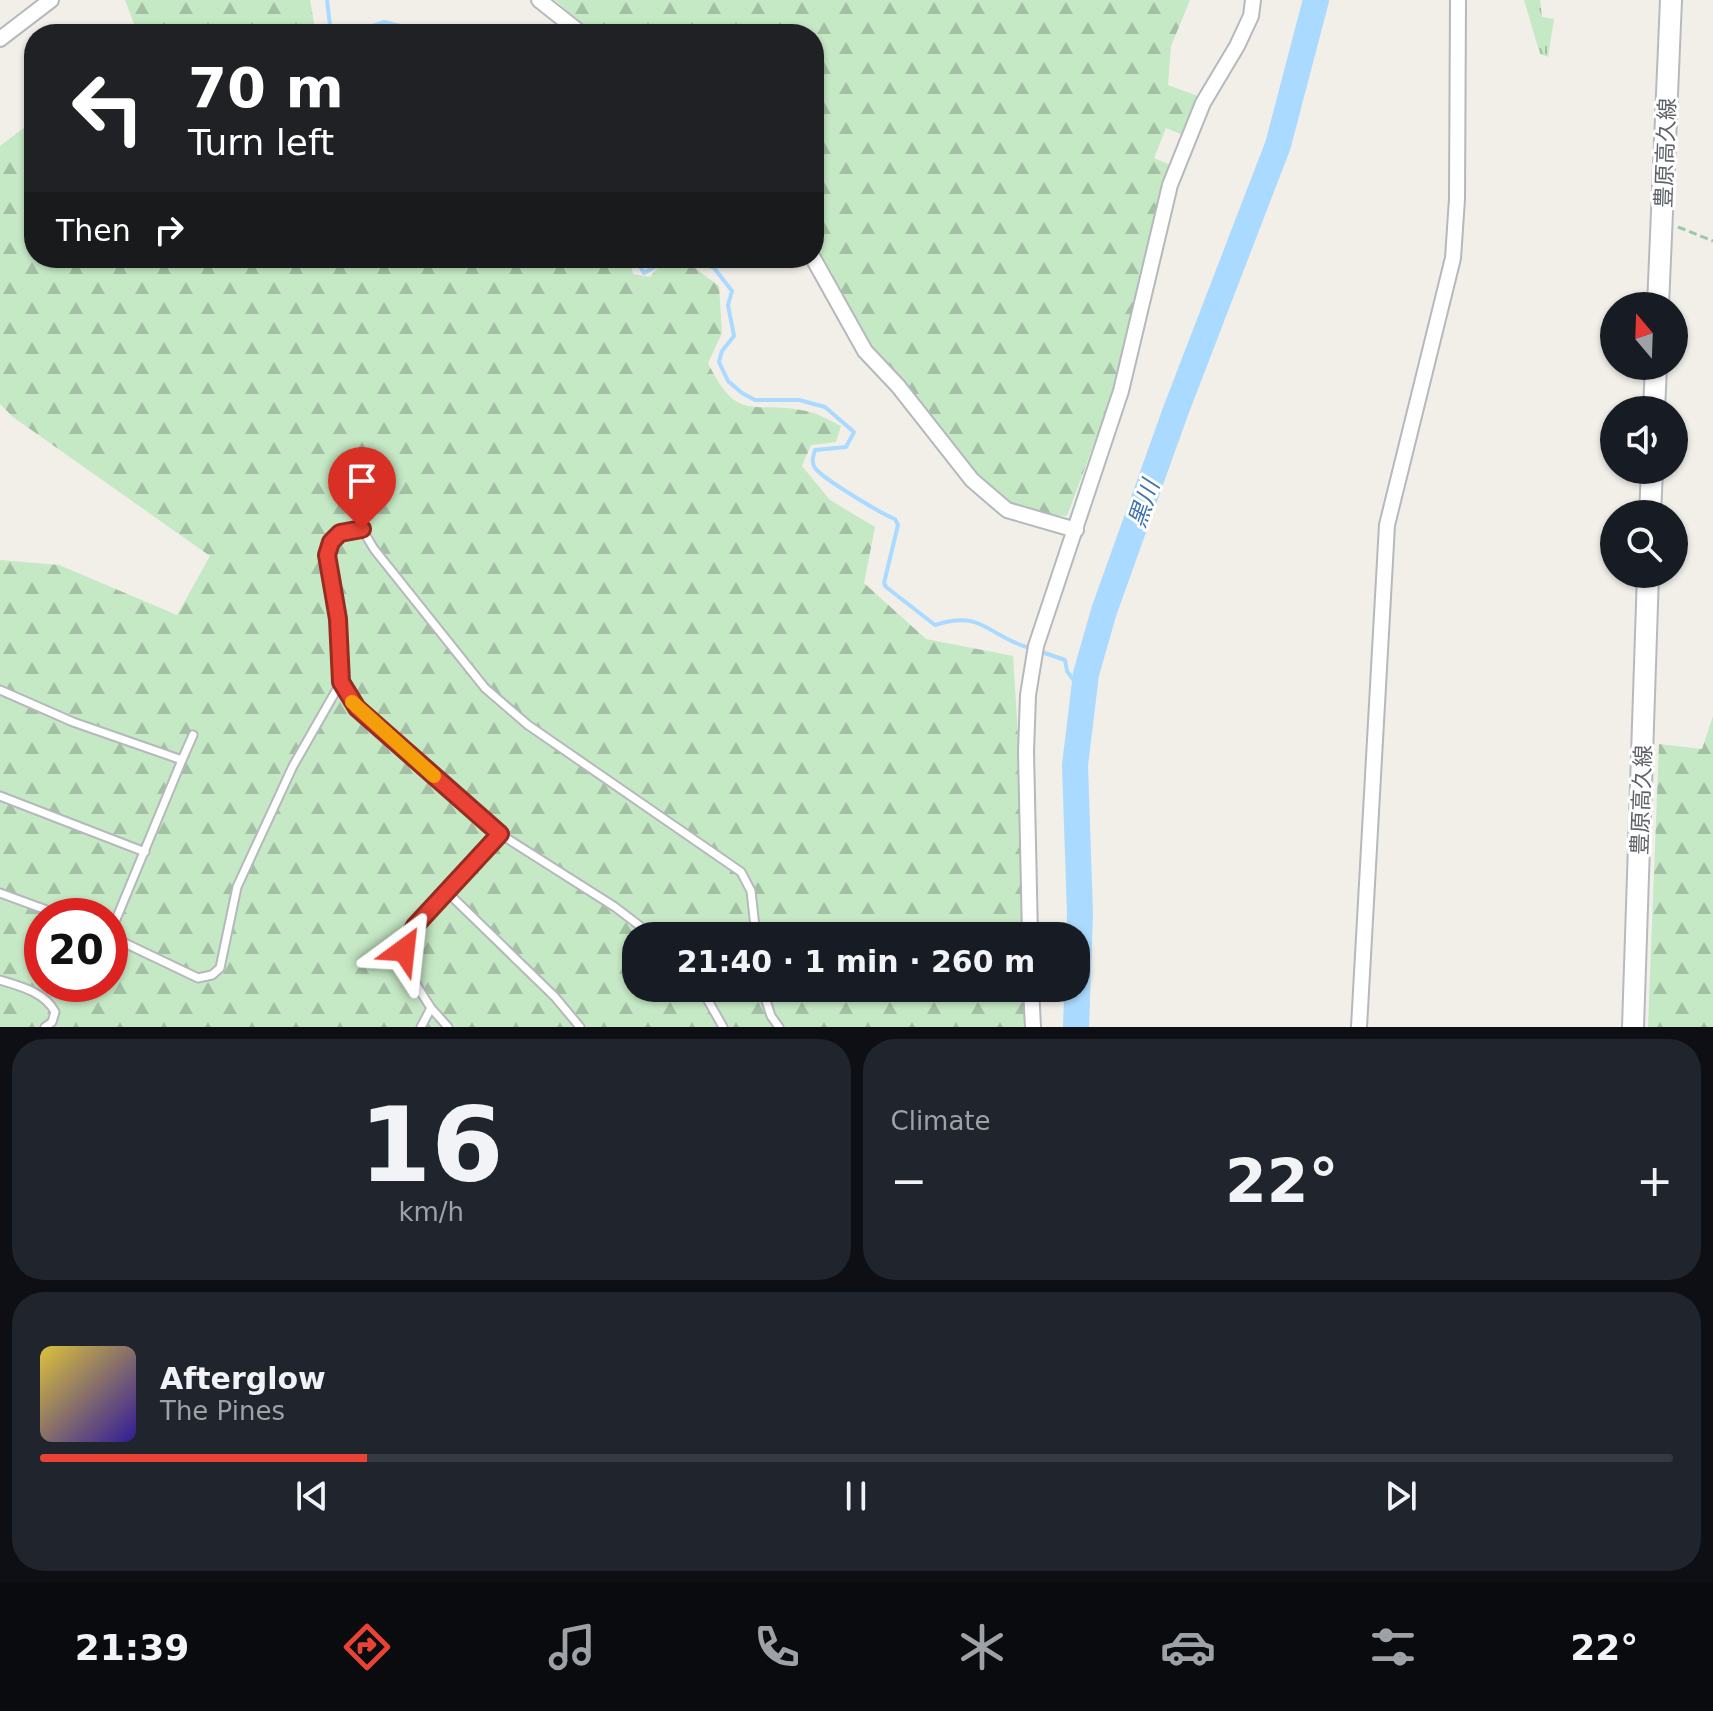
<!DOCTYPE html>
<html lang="en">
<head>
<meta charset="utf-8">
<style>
	:root { --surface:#171b24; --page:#20242c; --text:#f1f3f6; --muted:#9ea1a6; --line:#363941; --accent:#ea4335 }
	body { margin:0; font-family:"DejaVu Sans","Noto Sans JP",sans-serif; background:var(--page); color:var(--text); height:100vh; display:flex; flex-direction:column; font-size:30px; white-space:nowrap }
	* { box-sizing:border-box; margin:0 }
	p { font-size:26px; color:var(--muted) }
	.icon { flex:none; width:44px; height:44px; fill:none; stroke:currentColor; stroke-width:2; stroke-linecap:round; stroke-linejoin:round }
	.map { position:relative; height:1027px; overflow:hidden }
	.details { display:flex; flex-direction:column; gap:12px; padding:12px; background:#0d0f14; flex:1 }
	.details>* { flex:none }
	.hud { position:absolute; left:24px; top:24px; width:800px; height:244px; border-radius:32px; box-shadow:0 2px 6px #0004; background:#202124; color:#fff; overflow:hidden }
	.needle { width:52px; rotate:341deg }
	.tools { position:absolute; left:1600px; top:292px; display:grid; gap:16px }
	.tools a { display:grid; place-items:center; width:88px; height:88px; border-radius:50%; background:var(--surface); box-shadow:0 2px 6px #0004; font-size:40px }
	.speed { position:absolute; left:24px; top:898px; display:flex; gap:16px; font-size:40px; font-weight:700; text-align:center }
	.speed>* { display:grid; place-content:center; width:104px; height:104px; border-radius:50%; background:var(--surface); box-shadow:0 2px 6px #0004; line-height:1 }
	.speed .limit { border:12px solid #d22; background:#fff; color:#111 }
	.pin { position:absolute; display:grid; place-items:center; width:68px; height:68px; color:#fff; margin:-82px -34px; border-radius:50% 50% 50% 0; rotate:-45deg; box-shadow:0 0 8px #0007 }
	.pin .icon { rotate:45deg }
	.me { position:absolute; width:88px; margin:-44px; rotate:30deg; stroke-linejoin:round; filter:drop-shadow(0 0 6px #0008) }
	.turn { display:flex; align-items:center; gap:28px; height:168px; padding:0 32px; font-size:36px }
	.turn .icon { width:104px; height:104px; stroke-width:2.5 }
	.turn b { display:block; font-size:56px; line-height:68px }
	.then { display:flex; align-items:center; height:76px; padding:0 32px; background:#0003; gap:16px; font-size:30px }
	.big { font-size:60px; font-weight:800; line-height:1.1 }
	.details .tile { flex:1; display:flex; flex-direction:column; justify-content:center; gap:12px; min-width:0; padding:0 28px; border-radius:32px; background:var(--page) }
	.details .dial { align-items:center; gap:0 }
	.dial b { font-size:104px; line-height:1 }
	.song { display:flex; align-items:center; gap:24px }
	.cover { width:96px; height:96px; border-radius:12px; background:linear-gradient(135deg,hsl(50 70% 55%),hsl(250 70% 35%)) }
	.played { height:8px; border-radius:4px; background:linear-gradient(90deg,var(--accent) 20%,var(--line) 20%) }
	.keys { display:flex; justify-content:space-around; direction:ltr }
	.heat { display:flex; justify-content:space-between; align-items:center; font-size:44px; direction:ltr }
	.details .tiles { flex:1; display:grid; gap:12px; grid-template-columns:1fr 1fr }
	.tile:last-child { grid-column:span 2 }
	.trip { position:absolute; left:622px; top:922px; width:468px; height:80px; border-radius:32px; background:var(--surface); box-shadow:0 2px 6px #0004; font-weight:800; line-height:80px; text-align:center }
	.menu { display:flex; height:128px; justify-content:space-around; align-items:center; background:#090b0e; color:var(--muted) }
	.menu .icon { width:56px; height:56px }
	.menu .selected { color:var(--accent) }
	.menu b { font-size:36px; color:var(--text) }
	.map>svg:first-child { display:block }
	.grass { fill:url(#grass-tufts) }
	.forest { fill:url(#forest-firs); fill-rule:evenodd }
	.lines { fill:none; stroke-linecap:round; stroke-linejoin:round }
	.stream { stroke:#aadaff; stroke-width:4 }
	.river { stroke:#aadaff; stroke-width:26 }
	.service-casing { stroke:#b5b8bc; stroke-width:11 }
	.minor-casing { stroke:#b5b8bc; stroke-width:18 }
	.secondary-casing { stroke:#b6babf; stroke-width:24 }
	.path { stroke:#9cc7a9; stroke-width:3; stroke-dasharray:8 4; stroke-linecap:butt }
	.service { stroke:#fff; stroke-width:7 }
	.minor { stroke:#fff; stroke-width:14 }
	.secondary { stroke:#fff; stroke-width:20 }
	.route-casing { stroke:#982c22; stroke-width:20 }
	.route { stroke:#ea4335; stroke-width:14 }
	.slow { stroke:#f59e0b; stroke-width:14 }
	.labels { text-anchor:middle; stroke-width:6; stroke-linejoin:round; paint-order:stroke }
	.street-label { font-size:22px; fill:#5f6368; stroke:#fff }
	.water-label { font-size:24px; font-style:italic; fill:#4174aa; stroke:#fff }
</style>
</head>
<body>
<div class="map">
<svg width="1713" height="1027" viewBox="0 0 1713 1027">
	<defs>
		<pattern id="grass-tufts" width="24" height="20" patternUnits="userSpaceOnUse" patternTransform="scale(2)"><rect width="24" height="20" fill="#c5e8c5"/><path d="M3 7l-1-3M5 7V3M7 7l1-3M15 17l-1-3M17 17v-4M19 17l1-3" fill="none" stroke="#a3c0a4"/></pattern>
		<pattern id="forest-firs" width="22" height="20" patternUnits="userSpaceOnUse" patternTransform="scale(2)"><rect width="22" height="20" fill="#c5e8c5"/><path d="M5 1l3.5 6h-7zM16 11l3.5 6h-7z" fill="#a3c0a4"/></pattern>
	</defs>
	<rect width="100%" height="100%" fill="#f1efe8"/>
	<path class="grass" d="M 1524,0 L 1540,0 L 1542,17 L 1554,19 L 1548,57 L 1540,54 Z"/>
	<path class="forest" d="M 125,0 L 310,0 L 316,34 L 138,34 Z
		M 555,0 L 1190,0 L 1171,46 L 1168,85 L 1200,97 L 1183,135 L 1166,128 L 1154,158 L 1173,166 L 1128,352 L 1067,516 L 1037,514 L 1009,502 L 973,471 L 869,347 L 814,249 L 814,34 L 593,34 Z
		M 34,120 L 34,258 L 629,258 L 633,274 L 650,277 L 666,259 L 692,266 L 719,286 L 722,333 L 708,363 C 739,426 753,399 806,411 C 818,413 830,421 841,426 L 836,442 L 811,445 L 802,466 L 830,500 L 875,527 L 864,583 L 926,639 L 1013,656 L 1018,736 L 1022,936 L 636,936 L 636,988 L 1025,988 L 1026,1027 L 0,1027 L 0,560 L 59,565 L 177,615 L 210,556 L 13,417 L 0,404 L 0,146 ZM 42,916 L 110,916 L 110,984 L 42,984 Z
		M 1713,716 L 1713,1027 L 1648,1027 L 1659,744 L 1702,749 Z"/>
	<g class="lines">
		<path class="stream" d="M 327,0 L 331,34
			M 350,34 L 384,22 L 433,34
			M 635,258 L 644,273 L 656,266 L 660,258
			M 690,258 L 714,268 L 732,291 L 728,305 L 734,336 L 722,351 L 719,362 L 728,381 L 742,393 L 755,400 L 799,400 L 825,407 L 854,432 L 846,447 L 815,450 C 813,457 811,462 815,468 C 823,479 882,514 895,519 L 898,525 L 884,583 L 886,587 L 935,625 C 983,609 988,637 1030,648
			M 1039,651 L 1065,660 L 1067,671 L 1083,693"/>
		<path class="river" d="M 1076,1027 L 1080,914 L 1075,765 L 1086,674 L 1104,611 L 1176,410 L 1278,145 L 1316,0"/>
		<g class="service-casing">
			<path id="service" d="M 341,682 L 357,708 L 500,834 L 615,907 L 653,936
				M 0,690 L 73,722 L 182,760 L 110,934
				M 182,760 L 193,735
				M 0,796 L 145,852
				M 446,891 L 555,997 L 580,1027
				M 0,893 L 63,916
				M 110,936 L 198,978 L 212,975 L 220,968 L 237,887 L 293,766 L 341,682 L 338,619 L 327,555 L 331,542 L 340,533 L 362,529 L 374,549 L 485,688 L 528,725 L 741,872 L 751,891 L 756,936
				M 0,980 C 19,986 45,992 55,1012 L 52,1022 L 45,1027
				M 701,988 L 723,1027
				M 762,988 L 771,1016 L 779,1027
				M 431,1008 L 448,1027
				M 421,1027 L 431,1008 C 417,986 401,965 407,938 L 500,834"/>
		</g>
		<g class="minor-casing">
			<path id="minor" d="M 539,0 L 582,34
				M 0,39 L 51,0
				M 813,258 L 865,351 L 898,386 L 972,480 L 1007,510 L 1076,530
				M 1030,936 L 1026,751 L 1028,695 L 1036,646 L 1121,391 L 1170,185 L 1203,103 L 1237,46 L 1251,16 L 1253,0
				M 1031,988 L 1033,1027
				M 1359,1027 L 1387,525 L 1453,258 L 1457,199 L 1458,0"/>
		</g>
		<g class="secondary-casing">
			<path id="secondary" d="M 1658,306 L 1671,0
				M 1654,410 L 1656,366
				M 1650,514 L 1652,470
				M 1633,1027 L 1648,574"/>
		</g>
		<path class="path" d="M 1678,227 L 1713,241"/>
		<use href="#service" class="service"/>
		<use href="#minor" class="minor"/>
		<use href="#secondary" class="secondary"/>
	</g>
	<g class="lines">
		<g class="route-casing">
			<path id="route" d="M 362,529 L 340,533 L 331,542 L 327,555 L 338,619 L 341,682 L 357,708 L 500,834 L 415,926 L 404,950"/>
		</g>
		<use href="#route" class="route"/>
		<path class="slow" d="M 352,702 L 434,776"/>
	</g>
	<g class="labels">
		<g class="street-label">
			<text transform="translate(1665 153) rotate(-88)" y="8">豊原高久線</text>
			<text transform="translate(1641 800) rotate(-88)" y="8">豊原高久線</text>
		</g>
		<g class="water-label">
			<text transform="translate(1144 504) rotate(-71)" y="8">黒川</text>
		</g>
	</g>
</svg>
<div class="tools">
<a><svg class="needle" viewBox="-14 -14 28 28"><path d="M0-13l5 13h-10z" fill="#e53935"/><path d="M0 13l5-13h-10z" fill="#9ea1a6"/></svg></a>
<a><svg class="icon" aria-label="sound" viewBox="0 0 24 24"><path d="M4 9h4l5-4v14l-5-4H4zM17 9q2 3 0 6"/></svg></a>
<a><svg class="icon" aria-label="search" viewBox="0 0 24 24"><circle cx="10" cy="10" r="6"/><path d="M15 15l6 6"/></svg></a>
</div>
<div class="speed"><div class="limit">20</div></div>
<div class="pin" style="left:362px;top:529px;background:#d93025"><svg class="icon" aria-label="arrive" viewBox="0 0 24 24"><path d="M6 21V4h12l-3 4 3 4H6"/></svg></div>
<svg class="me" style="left:404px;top:950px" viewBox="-20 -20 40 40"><path d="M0-17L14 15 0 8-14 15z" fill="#ea4335" stroke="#fff" stroke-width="4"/></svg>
<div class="trip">21:40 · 1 min · 260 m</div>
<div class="hud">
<div class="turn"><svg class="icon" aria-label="left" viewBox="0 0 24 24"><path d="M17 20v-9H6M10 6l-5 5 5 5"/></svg><div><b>70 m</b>Turn left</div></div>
<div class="then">Then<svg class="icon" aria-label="right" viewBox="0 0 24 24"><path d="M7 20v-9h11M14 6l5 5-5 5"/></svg></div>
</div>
</div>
<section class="details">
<div class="tiles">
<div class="tile dial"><b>16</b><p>km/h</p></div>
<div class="tile"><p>Climate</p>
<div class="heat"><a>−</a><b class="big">22°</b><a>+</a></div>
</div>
<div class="tile">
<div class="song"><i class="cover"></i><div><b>Afterglow</b><p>The Pines</p></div></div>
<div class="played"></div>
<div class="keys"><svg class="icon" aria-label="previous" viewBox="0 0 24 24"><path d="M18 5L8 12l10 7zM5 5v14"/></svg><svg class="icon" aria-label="pause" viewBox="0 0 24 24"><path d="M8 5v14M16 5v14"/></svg><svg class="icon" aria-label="next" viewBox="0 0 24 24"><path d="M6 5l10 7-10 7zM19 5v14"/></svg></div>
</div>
</div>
</section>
<nav class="menu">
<b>21:39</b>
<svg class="icon selected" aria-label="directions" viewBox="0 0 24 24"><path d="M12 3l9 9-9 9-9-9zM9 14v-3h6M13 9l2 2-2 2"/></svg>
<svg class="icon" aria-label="music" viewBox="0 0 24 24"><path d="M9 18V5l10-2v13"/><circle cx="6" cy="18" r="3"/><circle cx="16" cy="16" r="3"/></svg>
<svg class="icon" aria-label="phone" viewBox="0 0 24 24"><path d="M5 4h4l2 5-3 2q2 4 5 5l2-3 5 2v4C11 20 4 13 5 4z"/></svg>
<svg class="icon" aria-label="climate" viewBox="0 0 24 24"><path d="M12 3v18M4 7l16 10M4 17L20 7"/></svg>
<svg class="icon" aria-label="car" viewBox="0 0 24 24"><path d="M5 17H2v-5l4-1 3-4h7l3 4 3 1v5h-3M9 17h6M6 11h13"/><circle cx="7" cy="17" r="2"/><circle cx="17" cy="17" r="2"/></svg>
<svg class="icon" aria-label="filters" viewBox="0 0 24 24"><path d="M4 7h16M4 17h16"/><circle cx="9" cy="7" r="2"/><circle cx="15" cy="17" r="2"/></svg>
<b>22°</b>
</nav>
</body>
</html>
